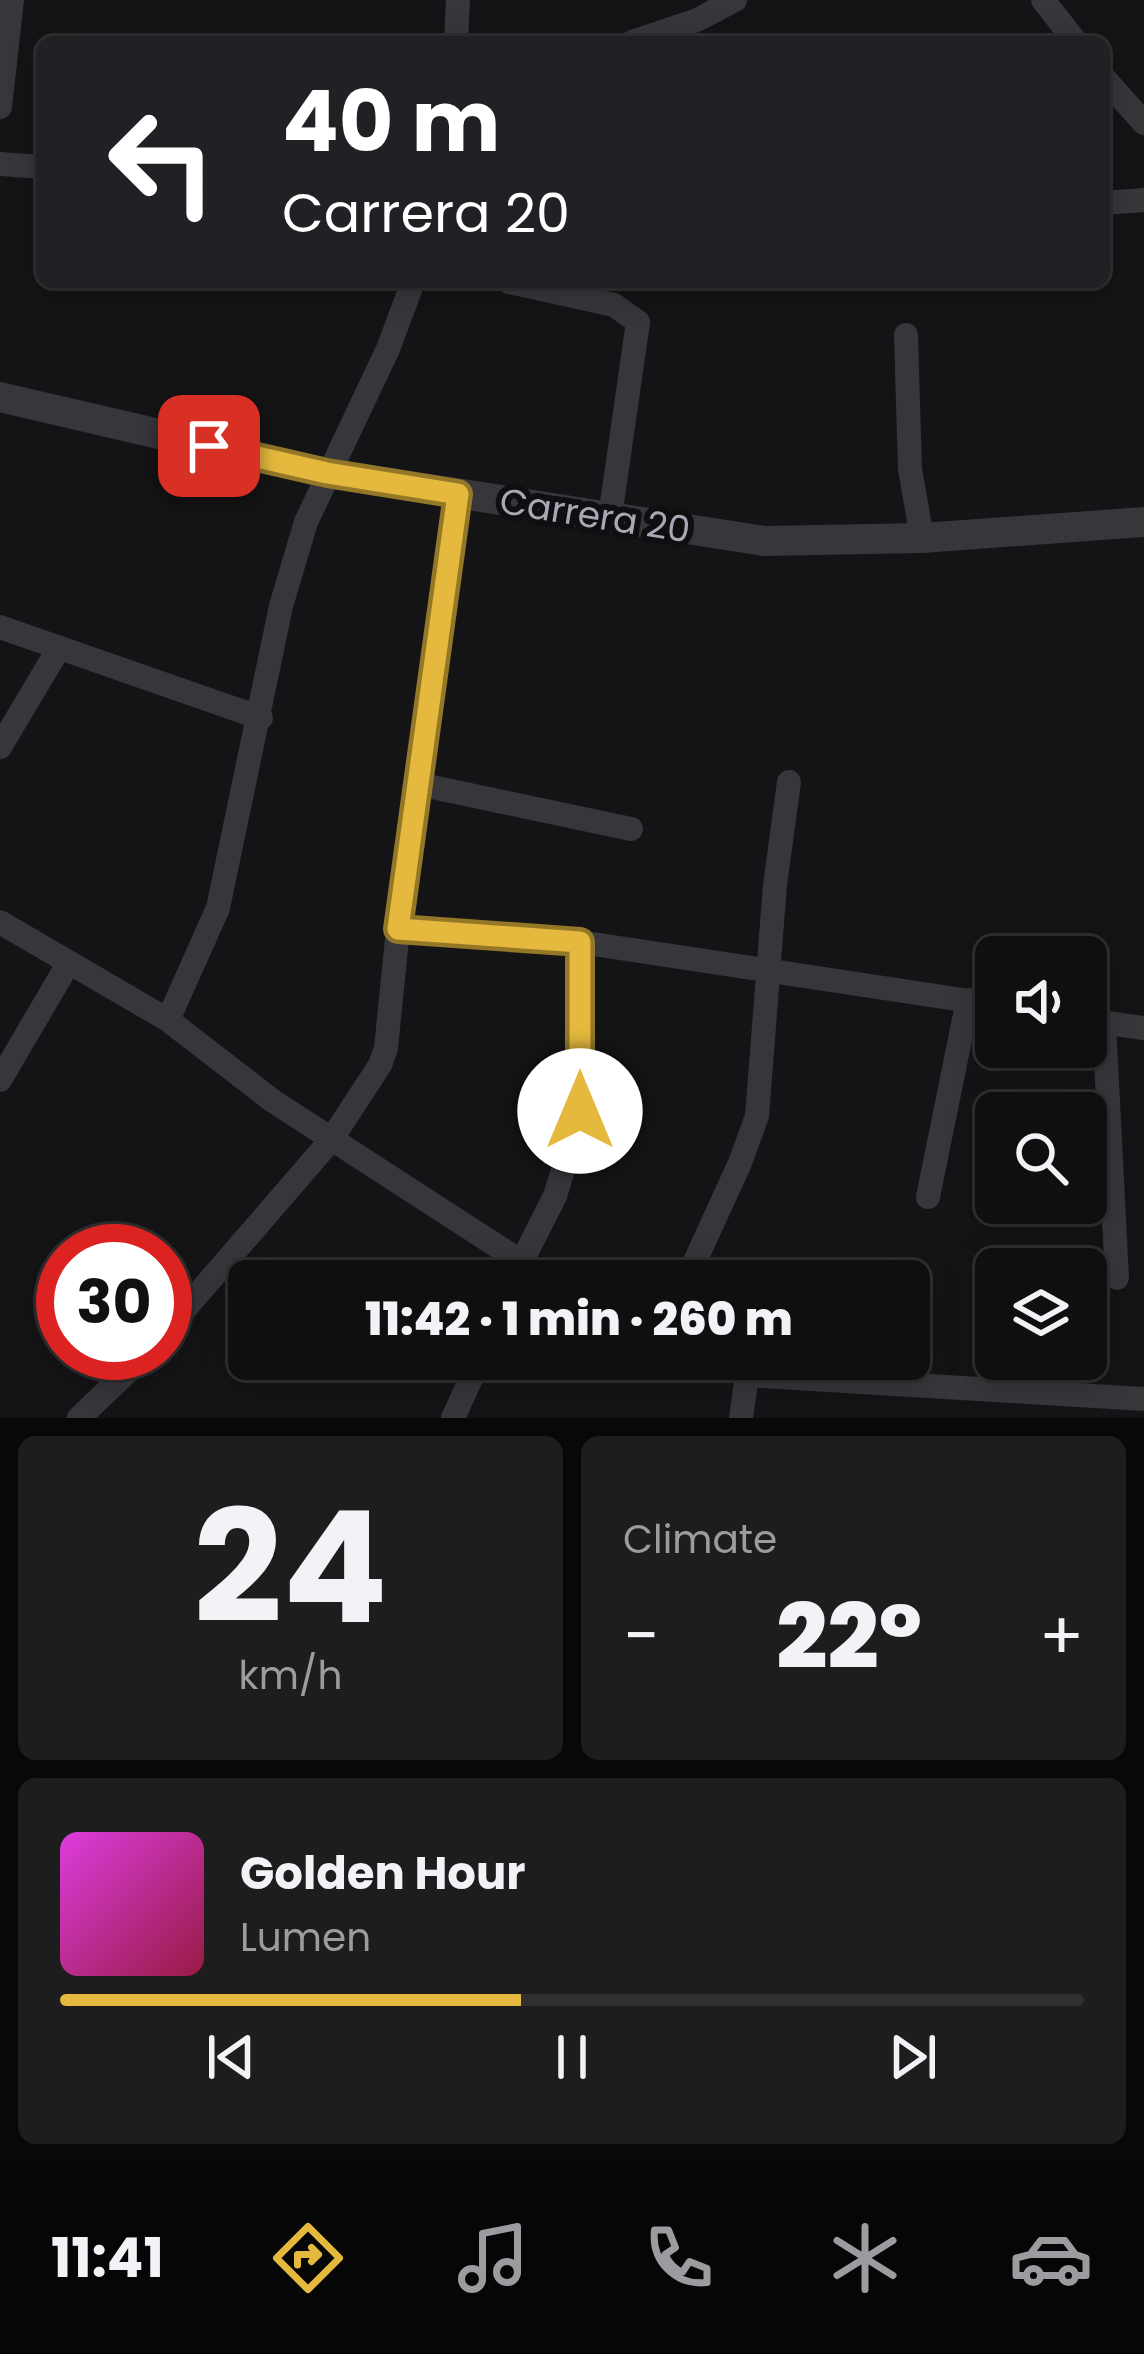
<!DOCTYPE html>
<html lang="en">
<head>
<meta charset="utf-8">
<style>
	:root { --surface:#0f0f10; --page:#1d1d1e; --text:#f1f3f6; --muted:#9b9c9f; --line:#2f2f30; --accent:#e4b93e }
	body { margin:0; font-family:Poppins,sans-serif; background:var(--page); color:var(--text); height:100vh; display:flex; flex-direction:column; font-size:45px; white-space:nowrap }
	* { box-sizing:border-box; margin:0 }
	p { font-size:39px; color:var(--muted) }
	.icon { flex:none; width:66px; height:66px; fill:none; stroke:currentColor; stroke-width:2; stroke-linecap:round; stroke-linejoin:round }
	.map { position:relative; height:1418px; overflow:hidden }
	.panel { display:flex; flex-direction:column; gap:18px; padding:18px; background:#080809; flex:1 }
	.panel>* { flex:none }
	.top-card { position:absolute; left:36px; top:36px; width:1074px; height:252px; border-radius:18px; box-shadow:0 6px 30px #0003,0 0 0 3px var(--line); background:#202124; color:#fff; overflow:hidden }
	.controls { position:absolute; left:975px; top:936px; display:grid; gap:24px }
	.controls a { display:grid; place-items:center; width:132px; height:132px; border-radius:18px; background:var(--surface); box-shadow:0 6px 30px #0003,0 0 0 3px var(--line); font-size:60px }
	.speed { position:absolute; left:36px; top:1224px; display:flex; gap:24px; font-size:60px; font-weight:700; text-align:center }
	.speed>* { display:grid; place-content:center; width:156px; height:156px; border-radius:50%; background:var(--surface); box-shadow:0 6px 30px #0003,0 0 0 3px var(--line); line-height:1 }
	.speed .limit { border:18px solid #d22; background:#fff; color:#111 }
	.pin { position:absolute; display:grid; place-items:center; width:102px; height:102px; color:#fff; margin:-51px; border-radius:24px; box-shadow:0 6px 18px #0006 }
	.me { position:absolute; width:132px; margin:-66px; rotate:0deg; stroke-linejoin:round; filter:drop-shadow(0 0 9px #0008) }
	.turn { display:flex; align-items:center; gap:42px; height:252px; padding:0 48px; font-size:54px }
	.turn .icon { width:156px; height:156px; stroke-width:2.5 }
	.turn b { display:block; font-size:84px; line-height:102px }
	.big { font-size:90px; font-weight:800; line-height:1.1 }
	.panel .widget { flex:1; display:flex; flex-direction:column; justify-content:center; gap:18px; min-width:0; padding:0 42px; border-radius:18px; background:var(--page) }
	.panel .dial { align-items:center; gap:0 }
	.dial b { font-size:156px; line-height:1 }
	.song { display:flex; align-items:center; gap:36px }
	.cover { width:144px; height:144px; border-radius:18px; background:linear-gradient(135deg,hsl(300 70% 55%),hsl(340 70% 35%)) }
	.played { height:12px; border-radius:6px; background:linear-gradient(90deg,var(--accent) 45%,var(--line) 45%) }
	.keys { display:flex; justify-content:space-around; direction:ltr }
	.heat { display:flex; justify-content:space-between; align-items:center; font-size:66px; direction:ltr }
	.panel .tiles { flex:1; display:grid; gap:18px; grid-template-columns:1fr 1fr }
	.widget:last-child { grid-column:span 2 }
	.trip { position:absolute; left:228px; top:1260px; width:702px; height:120px; border-radius:18px; background:var(--surface); box-shadow:0 6px 30px #0003,0 0 0 3px var(--line); font-weight:800; line-height:120px; text-align:center }
	.dock { display:flex; height:192px; justify-content:space-around; align-items:center; background:#060606; color:var(--muted) }
	.dock .icon { width:84px; height:84px }
	.dock .selected { color:var(--accent) }
	.dock b { font-size:54px; color:var(--text) }
	.map>svg:first-child { display:block }
	.lines { fill:none; stroke-linecap:round; stroke-linejoin:round }
	.minor { stroke:#36363b; stroke-width:24 }
	.tertiary { stroke:#36363b; stroke-width:30 }
	.route-casing { stroke:#947828; stroke-width:30 }
	.route { stroke:#e4b93e; stroke-width:21 }
	.labels { text-anchor:middle; stroke-width:12; stroke-linejoin:round; paint-order:stroke }
	.street-label { font-size:36px; fill:#a7aab5; stroke:#0f0f11 }
</style>
</head>
<body>
<div class="map">
<svg width="1144" height="1418" viewBox="0 0 1144 1418">
	<rect width="100%" height="100%" fill="#141416"/>
	<g class="lines">
		<path class="minor" d="M 1043,0 L 1076,42
			M 456,42 L 458,0
			M 632,42 L 697,20 L 735,0
			M 1104,78 L 1144,123
			M 0,107 L 12,0
			M 0,164 L 42,167
			M 1104,203 L 1144,200
			M 509,282 L 614,305 L 638,322 L 610,517
			M 906,335 L 910,469 L 922,538
			M 0,627 L 261,718
			M 0,747 L 59,648
			M 418,784 L 631,829
			M 0,922 L 168,1020 L 273,1101 L 551,1281
			M 398,929 L 580,942 L 996,1005
			M 168,1020 L 218,908 L 281,606 L 306,522 L 388,349 L 413,282
			M 1086,1020 L 1144,1028
			M 1104,1023 L 1117,1278
			M 0,1080 L 68,964
			M 928,1197 L 968,1000
			M 512,1281 L 555,1196 L 581,1111 L 580,942
			M 686,1281 L 740,1163 L 757,1116 L 775,885 L 789,782
			M 165,1332 L 331,1140 L 380,1065 L 386,1048 L 398,929 L 458,493
			M 706,1359 L 747,1375 L 1144,1399
			M 79,1418 L 147,1353
			M 453,1418 L 480,1359
			M 741,1418 L 747,1375"/>
		<path class="tertiary" d="M 0,397 L 327,473 L 764,541 L 922,538 L 1144,522"/>
	</g>
	<g class="lines">
		<g class="route-casing">
			<path id="route" d="M 209,446 L 327,473 L 458,494 L 398,929 L 580,942 L 580,1111"/>
		</g>
		<use href="#route" class="route"/>
	</g>
	<g class="labels">
		<g class="street-label">
			<text transform="translate(595 515) rotate(9)" y="13">Carrera 20</text>
		</g>
	</g>
</svg>
<div class="controls">
<a><svg class="icon" aria-label="sound" viewBox="0 0 24 24"><path d="M4 9h4l5-4v14l-5-4H4zM17 9q2 3 0 6"/></svg></a>
<a><svg class="icon" aria-label="search" viewBox="0 0 24 24"><circle cx="10" cy="10" r="6"/><path d="M15 15l6 6"/></svg></a>
<a><svg class="icon" aria-label="layers" viewBox="0 0 24 24"><path d="M12 4l9 5-9 5-9-5zM3 14l9 5 9-5"/></svg></a>
</div>
<div class="speed"><div class="limit">30</div></div>
<div class="pin" style="left:209px;top:446px;background:#d93025"><svg class="icon" aria-label="arrive" viewBox="0 0 24 24"><path d="M6 21V4h12l-3 4 3 4H6"/></svg></div>
<svg class="me" style="left:580px;top:1111px" viewBox="-20 -20 40 40"><circle r="19" fill="#fff"/><path d="M0-13L10 11 0 6-10 11z" fill="#e4b93e"/></svg>
<div class="trip">11:42 · 1 min · 260 m</div>
<div class="top-card">
<div class="turn"><svg class="icon" aria-label="left" viewBox="0 0 24 24"><path d="M17 20v-9H6M10 6l-5 5 5 5"/></svg><div><b>40 m</b>Carrera 20</div></div>
</div>
</div>
<section class="panel">
<div class="tiles">
<div class="widget dial"><b>24</b><p>km/h</p></div>
<div class="widget"><p>Climate</p>
<div class="heat"><a>−</a><b class="big">22°</b><a>+</a></div>
</div>
<div class="widget">
<div class="song"><i class="cover"></i><div><b>Golden Hour</b><p>Lumen</p></div></div>
<div class="played"></div>
<div class="keys"><svg class="icon" aria-label="previous" viewBox="0 0 24 24"><path d="M18 5L8 12l10 7zM5 5v14"/></svg><svg class="icon" aria-label="pause" viewBox="0 0 24 24"><path d="M8 5v14M16 5v14"/></svg><svg class="icon" aria-label="next" viewBox="0 0 24 24"><path d="M6 5l10 7-10 7zM19 5v14"/></svg></div>
</div>
</div>
</section>
<nav class="dock">
<b>11:41</b>
<svg class="icon selected" aria-label="directions" viewBox="0 0 24 24"><path d="M12 3l9 9-9 9-9-9zM9 14v-3h6M13 9l2 2-2 2"/></svg>
<svg class="icon" aria-label="music" viewBox="0 0 24 24"><path d="M9 18V5l10-2v13"/><circle cx="6" cy="18" r="3"/><circle cx="16" cy="16" r="3"/></svg>
<svg class="icon" aria-label="phone" viewBox="0 0 24 24"><path d="M5 4h4l2 5-3 2q2 4 5 5l2-3 5 2v4C11 20 4 13 5 4z"/></svg>
<svg class="icon" aria-label="climate" viewBox="0 0 24 24"><path d="M12 3v18M4 7l16 10M4 17L20 7"/></svg>
<svg class="icon" aria-label="car" viewBox="0 0 24 24"><path d="M5 17H2v-5l4-1 3-4h7l3 4 3 1v5h-3M9 17h6M6 11h13"/><circle cx="7" cy="17" r="2"/><circle cx="17" cy="17" r="2"/></svg>
</nav>
</body>
</html>
